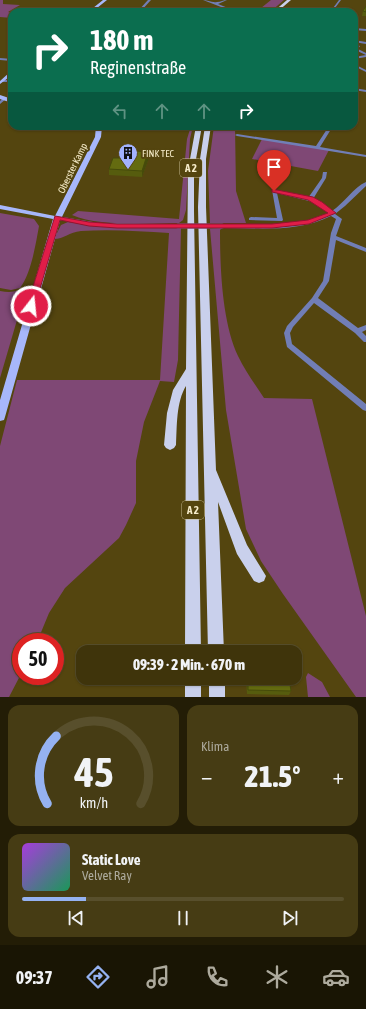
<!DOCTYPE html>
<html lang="de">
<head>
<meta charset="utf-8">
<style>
	:root { --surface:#3f340b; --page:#463c14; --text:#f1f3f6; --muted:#adaa9d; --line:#584f2c; --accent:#95b2f1 }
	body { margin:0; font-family:"Asap Condensed",sans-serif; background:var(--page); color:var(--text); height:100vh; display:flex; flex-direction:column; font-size:15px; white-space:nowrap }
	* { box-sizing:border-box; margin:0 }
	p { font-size:13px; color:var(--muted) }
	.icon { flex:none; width:22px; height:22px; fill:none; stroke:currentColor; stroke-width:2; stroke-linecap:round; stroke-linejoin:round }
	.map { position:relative; height:697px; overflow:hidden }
	.side { display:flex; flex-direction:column; gap:8px; padding:8px; background:#231d06; flex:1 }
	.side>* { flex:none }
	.hud { position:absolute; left:8px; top:8px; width:350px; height:122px; border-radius:12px; box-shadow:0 1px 3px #0004,0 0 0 1px var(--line); background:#0b6e4f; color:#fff; overflow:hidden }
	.speed { position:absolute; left:12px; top:633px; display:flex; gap:8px; font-size:20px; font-weight:700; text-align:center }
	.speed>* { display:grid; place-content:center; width:52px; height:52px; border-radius:50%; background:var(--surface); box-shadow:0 1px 3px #0004,0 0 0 1px var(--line); line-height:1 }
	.speed .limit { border:6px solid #d22; background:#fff; color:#111 }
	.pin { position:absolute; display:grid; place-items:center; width:34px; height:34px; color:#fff; margin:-41px -17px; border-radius:50% 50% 50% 0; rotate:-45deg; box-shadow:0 0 4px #0007 }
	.pin .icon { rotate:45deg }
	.me { position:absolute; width:44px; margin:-22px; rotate:16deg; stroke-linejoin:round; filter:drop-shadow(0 0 3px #0008) }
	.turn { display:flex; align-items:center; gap:14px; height:84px; padding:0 16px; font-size:18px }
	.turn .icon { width:52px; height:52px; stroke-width:2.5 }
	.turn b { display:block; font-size:28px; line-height:34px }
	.lanes { display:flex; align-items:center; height:38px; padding:0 16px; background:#0003; justify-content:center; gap:20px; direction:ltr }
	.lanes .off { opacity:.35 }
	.big { font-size:30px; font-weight:800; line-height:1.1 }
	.side .tile { flex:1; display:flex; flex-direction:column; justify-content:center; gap:6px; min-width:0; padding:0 14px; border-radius:12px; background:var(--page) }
	.side .dial { align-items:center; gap:0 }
	.dial svg { height:104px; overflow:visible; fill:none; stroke:var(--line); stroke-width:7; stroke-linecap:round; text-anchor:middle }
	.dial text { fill:var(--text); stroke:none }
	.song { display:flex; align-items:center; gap:12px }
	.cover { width:48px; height:48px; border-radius:6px; background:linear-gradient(135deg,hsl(280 70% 55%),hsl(150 70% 35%)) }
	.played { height:4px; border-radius:2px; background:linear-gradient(90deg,var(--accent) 20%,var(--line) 20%) }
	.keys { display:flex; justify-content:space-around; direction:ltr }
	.heat { display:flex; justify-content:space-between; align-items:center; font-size:22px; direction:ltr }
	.side .tiles { flex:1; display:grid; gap:8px; grid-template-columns:1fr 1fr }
	.tile:last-child { grid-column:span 2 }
	.trip { position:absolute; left:76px; top:645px; width:226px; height:40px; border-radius:12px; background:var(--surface); box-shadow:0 1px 3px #0004,0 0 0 1px var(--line); font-weight:800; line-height:40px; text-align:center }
	.tabs { display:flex; height:64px; justify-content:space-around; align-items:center; background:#191504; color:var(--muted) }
	.tabs .icon { width:28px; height:28px }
	.tabs .current { color:var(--accent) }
	.tabs b { font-size:18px; color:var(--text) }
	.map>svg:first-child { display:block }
	.green { fill:#7f4875 }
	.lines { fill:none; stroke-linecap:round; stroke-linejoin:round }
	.minor { fill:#717eb6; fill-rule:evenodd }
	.major { fill:#a7b7fb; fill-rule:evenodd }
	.highway { fill:#c9d0ec; fill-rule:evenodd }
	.minor-bridge { stroke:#717eb6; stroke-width:5 }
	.wall { fill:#565c0e }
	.shaded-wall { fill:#464b0b }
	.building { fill:#646b10; stroke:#464b0b }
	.route { fill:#e11d48; stroke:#92132f }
	.labels { text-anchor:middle; stroke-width:4; stroke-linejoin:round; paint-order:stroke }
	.far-poi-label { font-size:10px; fill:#f6ecca; stroke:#54450f; text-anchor:start }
	.far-street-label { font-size:10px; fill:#f6ecca; stroke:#54450f }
	.shield { fill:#54450f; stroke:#c5ba92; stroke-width:1 }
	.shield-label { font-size:11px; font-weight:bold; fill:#f6ecca }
</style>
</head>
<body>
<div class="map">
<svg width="366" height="697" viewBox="0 0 366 697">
	<rect width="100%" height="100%" fill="#54450f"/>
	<path class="green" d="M 0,0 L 3,0 L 3,4 L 20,5 L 8,12 L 12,13 L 12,18 L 0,17 Z
		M 271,0 L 284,0 L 270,12 L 256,12 Z
		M 191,126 L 193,126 L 190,139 L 186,210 L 183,220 L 179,223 C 148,223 100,227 72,215 L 78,211 L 179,219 L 187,139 Z
		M 214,126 L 235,126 L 236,191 L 246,223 L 210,223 L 208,171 Z
		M 262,139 L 329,150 L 318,171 L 252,159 Z
		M 0,213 L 34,219 L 39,226 C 36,243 31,274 20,288 L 11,290 L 0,288 Z
		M 68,222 L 102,227 L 181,228 L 178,360 L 174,382 L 160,381 L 144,422 L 136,461 L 136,503 L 126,525 L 119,538 L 65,588 L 49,613 L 37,642 L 21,642 L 21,674 L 9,697 L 0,697 L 0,446 L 17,380 L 160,380 L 169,233 C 140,231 110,229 81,231 C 69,232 64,239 54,239 L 61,225 Z
		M 222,228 L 220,230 C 220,268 222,322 238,356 C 245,371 255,384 264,398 L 312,399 L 366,616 L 366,697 L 356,697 L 283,594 L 261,561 L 246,529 L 226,410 L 210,229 Z
		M 27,286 L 0,378 L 0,291 C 11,293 18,292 27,286 Z
		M 308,673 L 322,682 L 330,697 L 308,697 L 306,677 Z"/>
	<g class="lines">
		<path class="minor" d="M 148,0 L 151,0 L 140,12 L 137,12 Z
			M 203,0 C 207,0 212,3 217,2 C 221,2 223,0 227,0 L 218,4 L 238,12 L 234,12 Z
			M 339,0 L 341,0 L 332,12 L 330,12 Z
			M 354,28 L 366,29 L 366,31 L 354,30 Z
			M 354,40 L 366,42 L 366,44 L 354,42 Z
			M 357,45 L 360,46 L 358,49 L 366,53 L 366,57 L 354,59 L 354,57 L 366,55 L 355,50 Z
			M 0,58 L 12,59 L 12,61 L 0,60 Z
			M 354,64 L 366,70 L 366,72 L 354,66 Z
			M 1,80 L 12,80 L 12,82 L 1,82 Z
			M 354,88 L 366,90 L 366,92 L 354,90 Z
			M 3,98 L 6,99 L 0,104 L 0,101 Z
			M 329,126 L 333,126 L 320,147 L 366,155 L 366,157 L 237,136 L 235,135 L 237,134 L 316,146 Z
			M 271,169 L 275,170 L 273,173 L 276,190 L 308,198 L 322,178 L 323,172 L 327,172 L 326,178 L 313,199 L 317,200 L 332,211 C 344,203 354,187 366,182 L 366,186 L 345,206 L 335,214 L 342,219 L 336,236 L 366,248 L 366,252 L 336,240 L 329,281 L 318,298 L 358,328 L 366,325 L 366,330 L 362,332 L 366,336 L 366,342 L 364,342 L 355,333 L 314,303 L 293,327 L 290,333 L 292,344 L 366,404 L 366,411 L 363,410 L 287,347 L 284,333 L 287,326 L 312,298 L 323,281 L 331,233 L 336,219 L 331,216 C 297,233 258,228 222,228 L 219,226 L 222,224 C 257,225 295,229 328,213 L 313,202 L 277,193 L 283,220 L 282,221 L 249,220 L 249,218 L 251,217 L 277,218 L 269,173 Z
			M 57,216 L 99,223 L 178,224 L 181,226 L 178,228 L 99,227 L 55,219 L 55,217 Z"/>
		<path class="major" d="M 103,0 L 107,0 L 92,12 L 88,12 Z
			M 10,72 L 12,72 L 12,75 L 0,84 L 0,81 Z
			M 0,95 L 12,99 L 12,103 L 0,99 Z
			M 96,126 L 102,126 L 101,137 L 60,221 L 5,417 L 4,420 L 0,421 L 0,400 L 53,219 L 0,209 L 0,205 L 55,216 L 95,137 Z"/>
		<path class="highway" d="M 287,0 L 291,0 L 277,12 L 273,12 Z
			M 196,126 L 202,126 L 194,170 L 194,211 L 201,652 L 185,652 L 186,386 C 176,402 177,427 176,445 L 174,448 L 170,450 L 166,448 L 164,445 L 167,413 L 173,390 L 186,369 L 188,170 Z
			M 205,126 L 211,126 L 206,159 L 206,207 L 216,470 L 247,545 L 266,576 L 264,581 L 259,583 L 254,581 L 237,554 L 218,502 L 224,652 L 208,652 L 198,207 L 200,159 Z
			M 185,678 L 201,678 L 201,697 L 185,697 Z
			M 209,678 L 225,678 L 225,697 L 209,697 Z"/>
		<path class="minor-bridge" d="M 178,226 L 222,226"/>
	</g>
	<path class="wall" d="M 366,6 L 366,16 L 362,16 L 363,11 Z
		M 148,152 L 149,158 L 142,177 L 109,175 L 109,169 L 120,158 Z
		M 246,678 L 289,678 L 291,691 L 289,695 L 247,694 Z"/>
	<path class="shaded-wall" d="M 148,152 L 149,158 L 142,177 L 142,171 Z"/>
	<path class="building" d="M 366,6 L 366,12 L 363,11 Z
		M 123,150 L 148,152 L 142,171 L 109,169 L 113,158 L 120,158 Z
		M 248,678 L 289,678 L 291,691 L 248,690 Z"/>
	<path class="route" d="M 272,189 L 313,197 L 322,202 L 336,213 L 309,224 L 272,228 L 117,228 L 89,226 L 60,220 L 35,306 L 31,309 L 27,306 L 55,216 L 89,222 L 117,224 L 272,224 L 308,220 L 328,213 L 308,200 L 272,192 Z"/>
	<defs>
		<g id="building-pin" transform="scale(1)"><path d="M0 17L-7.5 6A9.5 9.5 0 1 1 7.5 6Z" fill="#a2b2fd" stroke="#54450f"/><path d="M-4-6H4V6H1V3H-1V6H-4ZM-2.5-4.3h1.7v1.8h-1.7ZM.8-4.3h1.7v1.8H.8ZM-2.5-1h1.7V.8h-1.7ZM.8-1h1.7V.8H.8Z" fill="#111"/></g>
	</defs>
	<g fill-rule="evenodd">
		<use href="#building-pin" x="128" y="153"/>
	</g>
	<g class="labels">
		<g class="far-poi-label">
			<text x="142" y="157">FINK TEC</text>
		</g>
		<g class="far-street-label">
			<text transform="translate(72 168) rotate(-64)" y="4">Oberster Kamp</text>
		</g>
		<g class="shield">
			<rect x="180" y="159" width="22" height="18" rx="3"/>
			<rect x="182" y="501" width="22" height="18" rx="3"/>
		</g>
		<g class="shield-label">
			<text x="191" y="172">A 2</text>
			<text x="193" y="514">A 2</text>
		</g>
	</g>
</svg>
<div class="speed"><div class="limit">50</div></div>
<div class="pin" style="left:274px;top:191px;background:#d93025"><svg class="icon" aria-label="arrive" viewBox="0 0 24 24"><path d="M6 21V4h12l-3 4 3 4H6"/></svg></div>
<svg class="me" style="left:31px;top:306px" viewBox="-20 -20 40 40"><circle r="17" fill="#e11d48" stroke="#fff" stroke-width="3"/><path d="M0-11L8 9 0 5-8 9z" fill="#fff"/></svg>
<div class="trip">09:39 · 2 Min. · 670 m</div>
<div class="hud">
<div class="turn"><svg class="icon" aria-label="right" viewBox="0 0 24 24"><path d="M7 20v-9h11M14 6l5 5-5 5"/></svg><div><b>180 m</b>Reginenstraße</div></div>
<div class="lanes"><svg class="icon off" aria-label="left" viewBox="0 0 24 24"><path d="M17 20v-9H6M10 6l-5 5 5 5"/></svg><svg class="icon off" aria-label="ahead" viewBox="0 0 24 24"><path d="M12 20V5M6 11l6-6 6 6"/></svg><svg class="icon off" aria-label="ahead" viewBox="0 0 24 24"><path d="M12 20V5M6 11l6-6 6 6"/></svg><svg class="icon" aria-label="right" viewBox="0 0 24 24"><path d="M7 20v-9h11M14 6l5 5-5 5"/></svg></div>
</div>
</div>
<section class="side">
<div class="tiles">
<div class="tile dial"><svg viewBox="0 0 100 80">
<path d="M14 69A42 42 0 1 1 86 69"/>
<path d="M14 69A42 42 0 0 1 21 17" stroke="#95b2f1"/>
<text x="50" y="56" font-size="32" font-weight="700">45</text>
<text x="50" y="72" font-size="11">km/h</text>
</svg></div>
<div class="tile"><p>Klima</p>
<div class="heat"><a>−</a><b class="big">21.5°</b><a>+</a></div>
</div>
<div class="tile">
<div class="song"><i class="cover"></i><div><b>Static Love</b><p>Velvet Ray</p></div></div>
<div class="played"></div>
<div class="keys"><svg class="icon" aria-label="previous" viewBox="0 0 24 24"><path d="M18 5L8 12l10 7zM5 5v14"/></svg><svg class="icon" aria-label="pause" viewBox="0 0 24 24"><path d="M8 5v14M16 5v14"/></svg><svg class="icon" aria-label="next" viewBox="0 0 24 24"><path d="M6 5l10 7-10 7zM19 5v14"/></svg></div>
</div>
</div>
</section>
<nav class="tabs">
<b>09:37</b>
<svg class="icon current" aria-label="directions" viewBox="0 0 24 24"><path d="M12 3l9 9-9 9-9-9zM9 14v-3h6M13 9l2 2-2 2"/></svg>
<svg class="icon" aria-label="music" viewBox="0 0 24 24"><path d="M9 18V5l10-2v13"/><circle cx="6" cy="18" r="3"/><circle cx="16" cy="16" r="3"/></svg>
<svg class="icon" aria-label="phone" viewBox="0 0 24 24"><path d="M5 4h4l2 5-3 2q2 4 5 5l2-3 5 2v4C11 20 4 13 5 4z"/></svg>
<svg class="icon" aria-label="climate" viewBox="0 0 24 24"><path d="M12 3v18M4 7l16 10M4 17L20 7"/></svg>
<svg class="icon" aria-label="car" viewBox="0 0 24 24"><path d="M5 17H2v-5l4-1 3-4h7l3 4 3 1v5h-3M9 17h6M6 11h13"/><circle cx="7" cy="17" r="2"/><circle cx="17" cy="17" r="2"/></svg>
</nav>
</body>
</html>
